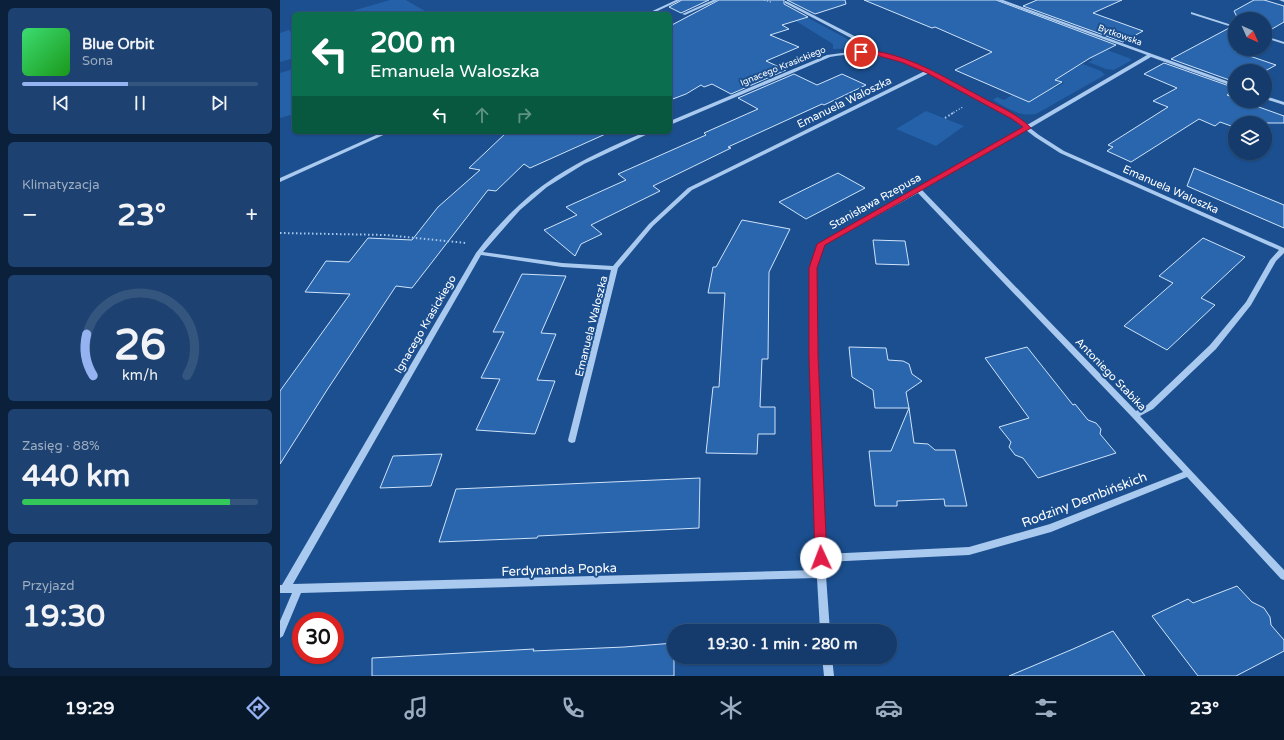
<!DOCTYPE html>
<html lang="pl">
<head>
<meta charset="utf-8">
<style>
	:root { --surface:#143b6b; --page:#1d4271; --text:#f1f3f6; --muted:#9dadc1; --line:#33557e; --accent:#95b2f1 }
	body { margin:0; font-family:"Varela Round",sans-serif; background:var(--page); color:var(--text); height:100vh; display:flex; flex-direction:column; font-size:15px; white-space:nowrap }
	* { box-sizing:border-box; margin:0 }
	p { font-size:13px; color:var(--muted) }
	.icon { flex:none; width:22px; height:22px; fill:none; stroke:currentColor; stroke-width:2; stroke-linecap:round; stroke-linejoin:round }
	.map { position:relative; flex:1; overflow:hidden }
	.details { display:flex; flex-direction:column; gap:8px; padding:8px; background:#0b203b; width:280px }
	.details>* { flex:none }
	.hud { position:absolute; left:12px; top:12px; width:380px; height:122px; border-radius:6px; box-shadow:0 1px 3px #0004,0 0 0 1px var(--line); background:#0b6e4f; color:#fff; overflow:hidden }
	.needle { width:26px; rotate:135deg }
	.controls { position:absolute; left:948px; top:12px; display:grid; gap:8px }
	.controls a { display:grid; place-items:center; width:44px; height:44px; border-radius:50%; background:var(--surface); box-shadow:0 1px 3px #0004,0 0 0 1px var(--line); font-size:20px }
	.speed { position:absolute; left:12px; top:612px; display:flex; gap:8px; font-size:20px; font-weight:700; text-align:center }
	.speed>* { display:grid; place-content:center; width:52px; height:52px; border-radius:50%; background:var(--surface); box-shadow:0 1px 3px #0004,0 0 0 1px var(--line); line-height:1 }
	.speed .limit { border:6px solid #d22; background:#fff; color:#111 }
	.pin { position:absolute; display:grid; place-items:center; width:34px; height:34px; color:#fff; margin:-17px; border:2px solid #fff; border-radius:50%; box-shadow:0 1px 4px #0007 }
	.me { position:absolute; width:44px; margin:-22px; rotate:358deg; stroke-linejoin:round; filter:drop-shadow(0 0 3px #0008) }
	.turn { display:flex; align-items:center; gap:14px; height:84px; padding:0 12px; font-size:18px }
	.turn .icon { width:52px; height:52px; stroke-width:2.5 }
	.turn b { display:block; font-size:28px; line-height:34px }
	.lanes { display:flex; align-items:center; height:38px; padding:0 12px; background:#0003; justify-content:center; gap:20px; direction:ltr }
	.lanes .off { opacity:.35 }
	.big { font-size:30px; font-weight:700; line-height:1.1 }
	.details .tile { flex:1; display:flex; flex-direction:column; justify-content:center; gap:6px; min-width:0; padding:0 14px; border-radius:6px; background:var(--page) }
	.details .dial { align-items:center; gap:0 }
	.dial svg { height:104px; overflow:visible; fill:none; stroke:var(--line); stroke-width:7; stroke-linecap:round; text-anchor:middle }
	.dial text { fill:var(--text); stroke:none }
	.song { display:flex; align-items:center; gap:12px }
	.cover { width:48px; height:48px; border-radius:6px; background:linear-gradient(135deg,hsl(140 70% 55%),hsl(120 70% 35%)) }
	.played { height:4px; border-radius:2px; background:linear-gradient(90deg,var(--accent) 45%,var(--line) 45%) }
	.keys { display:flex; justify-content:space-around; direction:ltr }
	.heat { display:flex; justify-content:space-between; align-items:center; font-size:22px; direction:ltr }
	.charge { height:6px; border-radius:3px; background:linear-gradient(90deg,#34c759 88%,var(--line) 0) }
	.trip { position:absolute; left:387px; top:624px; width:230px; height:40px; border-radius:20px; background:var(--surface); box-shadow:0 1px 3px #0004,0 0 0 1px var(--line); font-weight:700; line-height:40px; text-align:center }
	.tabs { display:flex; height:64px; justify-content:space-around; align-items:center; background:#08182b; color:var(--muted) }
	.tabs .icon { width:28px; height:28px }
	.tabs .current { color:var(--accent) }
	.tabs b { font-size:18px; color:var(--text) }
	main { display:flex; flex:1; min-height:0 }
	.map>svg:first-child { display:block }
	.green { fill:#2461a8 }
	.building { fill:#2a66ad; stroke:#cfe3fa }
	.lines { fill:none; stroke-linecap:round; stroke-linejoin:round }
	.path-far1 { stroke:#a9c9ee; stroke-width:1.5; stroke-dasharray:1 2; stroke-linecap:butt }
	.path { stroke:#a9c9ee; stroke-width:2; stroke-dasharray:1.5 2.5; stroke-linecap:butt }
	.minor { fill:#a9c9ee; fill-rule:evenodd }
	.route { fill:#e11d48; stroke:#92132f }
	.labels { text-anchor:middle; stroke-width:4; stroke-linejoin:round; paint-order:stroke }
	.far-street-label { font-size:9px; fill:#fff; stroke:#1b4f8f }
	.street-label { font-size:11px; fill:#fff; stroke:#1b4f8f }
	.near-street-label { font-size:13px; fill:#fff; stroke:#1b4f8f }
</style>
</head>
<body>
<main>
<section class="details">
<div class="tile">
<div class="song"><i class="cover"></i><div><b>Blue Orbit</b><p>Sona</p></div></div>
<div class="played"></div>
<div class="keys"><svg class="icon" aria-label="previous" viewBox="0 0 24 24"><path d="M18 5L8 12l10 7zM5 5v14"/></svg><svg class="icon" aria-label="pause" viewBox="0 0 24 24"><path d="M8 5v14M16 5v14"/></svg><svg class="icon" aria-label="next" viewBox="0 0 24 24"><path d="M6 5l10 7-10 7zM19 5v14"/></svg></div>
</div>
<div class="tile"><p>Klimatyzacja</p>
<div class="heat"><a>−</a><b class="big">23°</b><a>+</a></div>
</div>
<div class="tile dial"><svg viewBox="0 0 100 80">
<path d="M14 69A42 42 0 1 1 86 69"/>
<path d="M14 69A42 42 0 0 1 9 37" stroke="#95b2f1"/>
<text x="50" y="56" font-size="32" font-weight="700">26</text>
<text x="50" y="72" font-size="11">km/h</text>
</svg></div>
<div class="tile"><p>Zasięg · 88%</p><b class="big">440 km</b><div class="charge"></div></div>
<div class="tile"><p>Przyjazd</p><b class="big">19:30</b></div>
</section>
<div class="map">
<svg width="1004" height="676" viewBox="0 0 1004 676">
	<rect width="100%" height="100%" fill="#1b4f8f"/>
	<path class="green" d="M 110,0 L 126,0 L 150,14 L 77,14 L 72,11 Z
		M 508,7 L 584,48 L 553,49 L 553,44 L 514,20 Z
		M 9,30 L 14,35 L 14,58 L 0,62 L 0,33 Z
		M 827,50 L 849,58 L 852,60 L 834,70 L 826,69 L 808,62 L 813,60 L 810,58 Z
		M 803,64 L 821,71 L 825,75 L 756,114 C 739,117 727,108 713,100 L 717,97 L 724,100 L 732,95 L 749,102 L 768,91 L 766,85 L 775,88 L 784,83 L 771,78 L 789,66 L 794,68 Z
		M 14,69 L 14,114 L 0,118 L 0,73 Z
		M 646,111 L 684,126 L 656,146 L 616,129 Z"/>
	<path class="building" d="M 402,0 L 429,0 L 401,13 L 389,7 Z
		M 439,0 L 504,0 L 504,4 L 528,17 L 502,25 L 509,29 L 490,35 L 519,47 L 486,61 L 506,70 L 451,94 L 432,84 L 424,87 L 421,85 L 406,94 L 390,100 L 390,26 Z
		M 507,0 L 565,0 L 566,4 L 535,14 Z
		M 584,0 L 716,0 L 836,45 L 810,58 L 775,80 L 782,82 L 749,102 L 675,70 L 712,52 L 655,27 L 652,28 Z
		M 757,0 L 842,0 L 813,13 L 863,31 L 843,42 L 743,6 Z
		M 974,0 L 984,0 L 1004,6 L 1004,22 L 985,33 L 985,19 L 958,19 L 954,11 Z
		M 949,28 L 955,29 L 955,49 L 958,49 L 955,51 L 996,65 L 985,71 L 955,71 L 955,82 L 891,59 Z
		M 884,63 L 955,88 L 955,90 L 947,95 L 955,98 L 955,101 L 962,101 L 1004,116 L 1004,123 L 955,123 L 954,127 L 940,122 L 935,126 L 919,119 L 851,162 L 827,151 L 833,147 L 828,145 L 888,107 L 873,101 L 897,88 L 864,74 Z
		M 514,74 L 537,85 L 562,74 L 586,85 L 544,105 L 542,104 L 448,147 L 451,148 L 373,186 L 380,191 L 311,225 L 322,234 L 301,244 L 295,256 L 264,230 L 297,215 L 286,207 L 346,180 L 338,174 L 426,135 L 424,133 L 478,109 L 458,98 Z
		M 227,132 L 330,132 L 250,168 L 244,164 L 216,191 L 208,190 L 132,288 L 116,286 L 47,390 L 0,464 L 0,391 L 70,294 L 25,292 L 46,261 L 69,262 L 88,238 L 132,240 L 158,207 L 200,170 L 189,168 Z
		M 914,168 L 1004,205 L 1004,228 L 907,186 Z
		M 558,173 L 585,188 L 526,219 L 499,202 Z
		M 462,220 L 510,229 L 489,272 L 488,359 L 482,359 L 480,407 L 495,407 L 495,434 L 478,434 L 477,454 L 426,453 L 433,387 L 439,387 L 445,293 L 428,293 L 433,267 L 436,267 Z
		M 923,238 L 965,257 L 921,298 L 935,305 L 887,350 L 844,326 L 893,283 L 879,276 Z
		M 593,240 L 625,241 L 629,265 L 596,264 Z
		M 242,274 L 286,276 L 261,333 L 276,334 L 257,380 L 275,381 L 255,434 L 196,430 L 220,379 L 201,378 L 224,332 L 213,332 Z
		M 569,347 L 606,348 L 608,360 L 623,361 L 629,364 L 632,374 L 642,381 L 626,392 L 629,408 L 595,408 L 593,390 L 572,377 Z
		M 747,347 L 793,405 L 795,404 L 808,420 L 816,423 L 821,429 L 820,434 L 836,453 L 758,478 L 743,458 L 735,455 L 729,447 L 731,442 L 719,427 L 749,418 L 705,358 Z
		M 629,408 L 634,443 L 648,444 L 655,450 L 675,450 L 687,506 L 665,506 L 664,499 L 617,501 L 617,506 L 595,506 L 589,451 L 611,451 Z
		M 162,454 L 151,486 L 100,488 L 113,456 Z
		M 420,478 L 419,528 L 258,536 L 257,538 L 159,542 L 176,489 Z
		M 957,586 L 972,602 L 984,608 L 990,617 L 991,625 L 1004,640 L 1004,651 L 956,676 L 918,676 L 872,616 L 908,599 L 913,603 Z
		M 833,631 L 865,676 L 729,676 L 793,649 Z
		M 394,643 L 394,676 L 92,676 L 92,658 L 254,649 L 253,651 L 344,647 Z"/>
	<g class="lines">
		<path class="path-far1" d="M 484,0 L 491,2
			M 671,114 L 683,107"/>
		<path class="path" d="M 665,118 L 673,113
			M 0,233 L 106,235 L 186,243"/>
		<path class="minor" d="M 396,0 L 401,0 L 371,14 L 366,14 Z
			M 433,0 L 438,0 L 405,15 L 402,14 Z
			M 717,0 L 723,0 L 955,84 L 955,87 L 871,57 L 750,128 L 759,135 L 784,151 L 1004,248 L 1004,253 L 996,261 L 971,305 L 936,349 L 873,409 L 860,416 L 1004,570 L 1004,580 L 1001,579 L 907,477 L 771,532 L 689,555 L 545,562 L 550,631 L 540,631 L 537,578 L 21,593 L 3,636 L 0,638 L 0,621 L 12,593 L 0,593 L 0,585 L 2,585 L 196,253 C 218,224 244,197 275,177 C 303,159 334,145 365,132 L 372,132 L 304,164 L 267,187 L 240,210 L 203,252 L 282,263 L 333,266 L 369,224 L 408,188 L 645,71 C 610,57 588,50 550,57 L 390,125 L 390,121 L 547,55 L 577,51 L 591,52 L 591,49 L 586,46 L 505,3 L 505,1 L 506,1 L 590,44 L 595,48 L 595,52 L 613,56 L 651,70 L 737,117 L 747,125 L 867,55 ZM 649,73 L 733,119 L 743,127 L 637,189 L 538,244 L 530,268 L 530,356 L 536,570 L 13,584 L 201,255 L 282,267 L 331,270 L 288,440 L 289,442 L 292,443 L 295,442 L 338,268 L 373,226 L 412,190 ZM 746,130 L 755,137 L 780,153 L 999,250 L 990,260 L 966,302 L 930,345 L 867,405 L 856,411 L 642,190 ZM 638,193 L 852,417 L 903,472 L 770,524 L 689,547 L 545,554 L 538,356 L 536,268 L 544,245 Z
			M 999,0 L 1004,0 L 1004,2 Z
			M 911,12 L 955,26 L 955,28 L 911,14 Z
			M 985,36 L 1004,42 L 1004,44 L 985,38 Z
			M 985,96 L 1004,102 L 1004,105 L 985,99 Z
			M 103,132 L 110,132 L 0,182 L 0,178 Z
			M 542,657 L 552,657 L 554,676 L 544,676 Z"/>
	</g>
	<path class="route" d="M 581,50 C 626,51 668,80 707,100 C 722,108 739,115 751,128 L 545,245 L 537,268 L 538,356 L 547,558 L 545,562 L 541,564 L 537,562 L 535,558 L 529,356 L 529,268 L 537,244 L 743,127 L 732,119 L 647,73 L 621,62 L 592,54 L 579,53 L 578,52 Z"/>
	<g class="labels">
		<g class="far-street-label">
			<text transform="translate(840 35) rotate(20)" y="3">Bytkowska</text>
			<text transform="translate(503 66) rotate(-22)" y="3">Ignacego Krasickiego</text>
		</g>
		<g class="street-label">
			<text transform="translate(564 102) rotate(-26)" y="4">Emanuela Waloszka</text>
			<text transform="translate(891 189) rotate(24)" y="4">Emanuela Waloszka</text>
			<text transform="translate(595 201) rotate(-29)" y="4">Stanisława Rzepusa</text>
			<text transform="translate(145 324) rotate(-60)" y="4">Ignacego Krasickiego</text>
			<text transform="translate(311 326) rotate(-76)" y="4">Emanuela Waloszka</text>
			<text transform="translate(831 374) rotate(46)" y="4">Antoniego Stabika</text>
		</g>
		<g class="near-street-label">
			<text transform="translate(804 499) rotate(-21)" y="5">Rodziny Dembińskich</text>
			<text transform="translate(279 569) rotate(-2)" y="5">Ferdynanda Popka</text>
		</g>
	</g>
</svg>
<div class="controls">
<a><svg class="needle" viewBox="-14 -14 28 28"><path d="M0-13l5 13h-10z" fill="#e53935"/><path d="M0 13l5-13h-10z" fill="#9dadc1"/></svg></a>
<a><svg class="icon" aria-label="search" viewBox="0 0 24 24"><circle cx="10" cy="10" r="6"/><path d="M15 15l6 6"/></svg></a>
<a><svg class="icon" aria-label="layers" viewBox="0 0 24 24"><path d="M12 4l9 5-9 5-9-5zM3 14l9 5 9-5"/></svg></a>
</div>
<div class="speed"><div class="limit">30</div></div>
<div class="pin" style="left:581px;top:52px;background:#d93025"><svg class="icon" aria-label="arrive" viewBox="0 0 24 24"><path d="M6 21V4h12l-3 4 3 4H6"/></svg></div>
<svg class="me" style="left:541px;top:558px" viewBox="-20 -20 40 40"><circle r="19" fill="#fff"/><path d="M0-13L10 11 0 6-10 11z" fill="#e11d48"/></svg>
<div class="trip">19:30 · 1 min · 280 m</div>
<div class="hud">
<div class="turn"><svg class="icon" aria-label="left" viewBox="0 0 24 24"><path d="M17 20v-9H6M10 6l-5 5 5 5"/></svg><div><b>200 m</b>Emanuela Waloszka</div></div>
<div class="lanes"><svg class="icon" aria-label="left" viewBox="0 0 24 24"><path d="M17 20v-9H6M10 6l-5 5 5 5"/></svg><svg class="icon off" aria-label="ahead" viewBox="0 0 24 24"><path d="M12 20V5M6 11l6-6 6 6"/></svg><svg class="icon off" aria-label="right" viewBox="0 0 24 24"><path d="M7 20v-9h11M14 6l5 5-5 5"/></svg></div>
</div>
</div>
</main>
<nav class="tabs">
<b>19:29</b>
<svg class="icon current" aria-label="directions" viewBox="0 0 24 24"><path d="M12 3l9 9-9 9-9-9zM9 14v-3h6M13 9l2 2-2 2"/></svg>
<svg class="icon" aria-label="music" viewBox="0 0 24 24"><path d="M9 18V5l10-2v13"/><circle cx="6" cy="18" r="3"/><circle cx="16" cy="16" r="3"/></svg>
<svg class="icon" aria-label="phone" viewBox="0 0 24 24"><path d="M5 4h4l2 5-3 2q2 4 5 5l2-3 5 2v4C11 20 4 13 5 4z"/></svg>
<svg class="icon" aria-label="climate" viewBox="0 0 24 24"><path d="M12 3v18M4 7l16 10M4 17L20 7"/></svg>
<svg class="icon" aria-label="car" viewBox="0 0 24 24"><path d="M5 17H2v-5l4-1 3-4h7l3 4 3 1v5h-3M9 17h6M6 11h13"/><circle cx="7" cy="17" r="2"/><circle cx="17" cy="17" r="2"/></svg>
<svg class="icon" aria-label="filters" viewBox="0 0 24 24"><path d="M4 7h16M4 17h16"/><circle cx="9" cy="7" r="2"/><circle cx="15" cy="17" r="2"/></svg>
<b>23°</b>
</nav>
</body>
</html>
